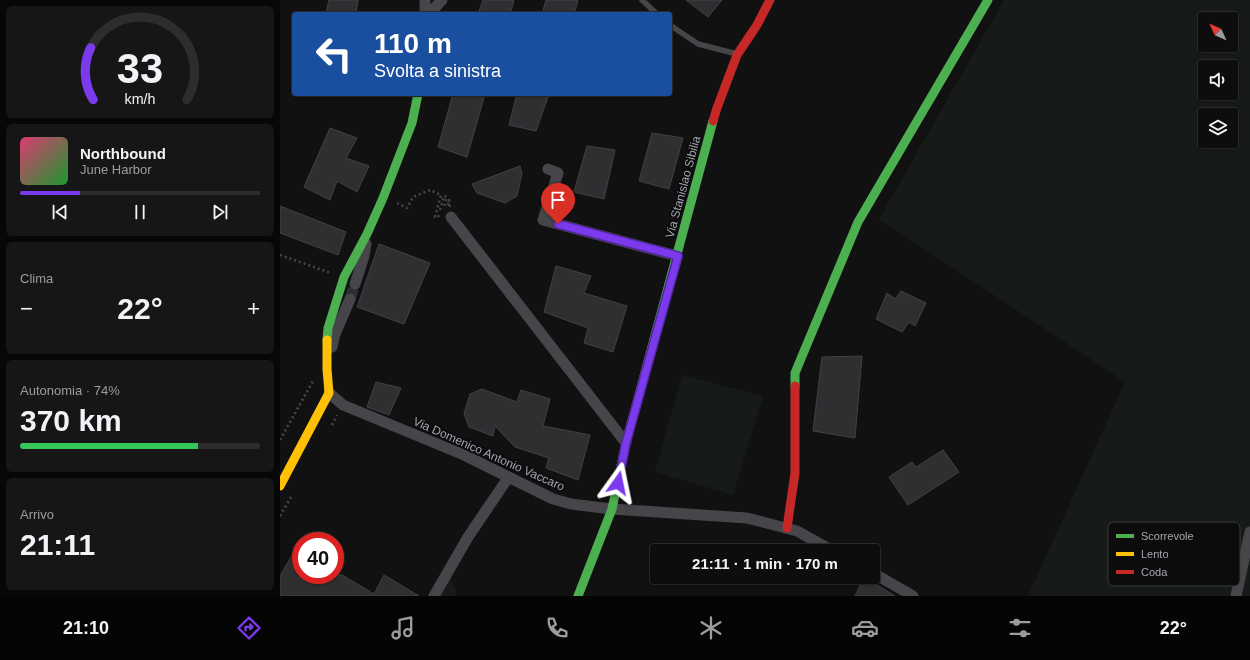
<!DOCTYPE html>
<html lang="it">
<head>
<meta charset="utf-8">
<style>
	:root { --surface:#0d0d0e; --page:#161617; --text:#f1f3f6; --muted:#9a9c9e; --line:#2d2d2e; --accent:#7c3aed }
	body { margin:0; font-family:Helvetica,sans-serif; background:var(--page); color:var(--text); height:100vh; display:flex; flex-direction:column; font-size:15px; white-space:nowrap }
	* { box-sizing:border-box; margin:0 }
	p { font-size:13px; color:var(--muted) }
	.icon { flex:none; width:22px; height:22px; fill:none; stroke:currentColor; stroke-width:2; stroke-linecap:round; stroke-linejoin:round }
	.map { position:relative; flex:1; overflow:hidden }
	.panel { display:flex; flex-direction:column; gap:6px; padding:6px; background:#070708; width:280px }
	.panel>* { flex:none }
	.banner { position:absolute; left:12px; top:12px; width:380px; height:84px; border-radius:4px; box-shadow:0 1px 3px #0004,0 0 0 1px var(--line); background:#1a4fa0; color:#fff; overflow:hidden }
	.needle { width:26px; rotate:314deg }
	.buttons { position:absolute; left:918px; top:12px; display:grid; gap:8px }
	.buttons a { display:grid; place-items:center; width:40px; height:40px; border-radius:4px; background:var(--surface); box-shadow:0 1px 3px #0004,0 0 0 1px var(--line); font-size:20px }
	.speed { position:absolute; left:12px; top:532px; display:flex; gap:8px; font-size:20px; font-weight:700; text-align:center }
	.speed>* { display:grid; place-content:center; width:52px; height:52px; border-radius:50%; background:var(--surface); box-shadow:0 1px 3px #0004,0 0 0 1px var(--line); line-height:1 }
	.speed .limit { border:6px solid #d22; background:#fff; color:#111 }
	.pin { position:absolute; display:grid; place-items:center; width:34px; height:34px; color:#fff; margin:-41px -17px; border-radius:50% 50% 50% 0; rotate:-45deg; box-shadow:0 0 4px #0007 }
	.pin .icon { rotate:45deg }
	.me { position:absolute; width:44px; margin:-22px; rotate:12deg; stroke-linejoin:round; filter:drop-shadow(0 0 3px #0008) }
	.turn { display:flex; align-items:center; gap:14px; height:84px; padding:0 16px; font-size:18px }
	.turn .icon { width:52px; height:52px; stroke-width:2.5 }
	.turn b { display:block; font-size:28px; line-height:34px }
	.big { font-size:30px; font-weight:600; line-height:1.1 }
	.panel .widget { flex:1; display:flex; flex-direction:column; justify-content:center; gap:6px; min-width:0; padding:0 14px; border-radius:6px; background:var(--page) }
	.panel .dial { align-items:center; gap:0 }
	.dial svg { height:104px; overflow:visible; fill:none; stroke:var(--line); stroke-width:7; stroke-linecap:round; text-anchor:middle }
	.dial text { fill:var(--text); stroke:none }
	.song { display:flex; align-items:center; gap:12px }
	.cover { width:48px; height:48px; border-radius:6px; background:linear-gradient(135deg,hsl(340 70% 55%),hsl(130 70% 35%)) }
	.played { height:4px; border-radius:2px; background:linear-gradient(90deg,var(--accent) 25%,var(--line) 25%) }
	.keys { display:flex; justify-content:space-around; direction:ltr }
	.heat { display:flex; justify-content:space-between; align-items:center; font-size:22px; direction:ltr }
	.charge { height:6px; border-radius:3px; background:linear-gradient(90deg,#34c759 74%,var(--line) 0) }
	.trip { position:absolute; left:370px; top:544px; width:230px; height:40px; border-radius:4px; background:var(--surface); box-shadow:0 1px 3px #0004,0 0 0 1px var(--line); font-weight:600; line-height:40px; text-align:center }
	.tabs { display:flex; height:64px; justify-content:space-around; align-items:center; background:#050506; color:var(--muted) }
	.tabs .icon { width:28px; height:28px }
	.tabs .selected { color:var(--accent) }
	.tabs b { font-size:18px; color:var(--text) }
	main { display:flex; flex:1; min-height:0 }
	.map>svg:first-child { display:block }
	.green { fill:#161b17; fill-rule:evenodd }
	.building { fill:#2f2f32; stroke:#414245 }
	.lines { fill:none; stroke-linecap:round; stroke-linejoin:round }
	.street-tunnel { stroke:#2e2f32; stroke-width:11; stroke-dasharray:11 5.5; stroke-linecap:butt }
	.path { stroke:#47484b; stroke-width:2.5; stroke-dasharray:2 3; stroke-linecap:butt }
	.lane { stroke:#46464a; stroke-width:5.5 }
	.street { stroke:#46464a; stroke-width:11 }
	.fast { stroke:#4caf50; stroke-width:9 }
	.slow { stroke:#ffc107; stroke-width:9 }
	.jam { stroke:#c62828; stroke-width:9 }
	.route-casing { stroke:#51269a; stroke-width:10 }
	.route { stroke:#7c3aed; stroke-width:7 }
	.labels { text-anchor:middle; stroke-width:4; stroke-linejoin:round; paint-order:stroke }
	.street-label { font-size:12px; fill:#a4a7b1; stroke:#0c0c0d }
	.key { fill:#0c0c0d; stroke:#3a3a3e; stroke-width:1 }
	.key-label { font-size:11px; fill:#a4a7b1 }
</style>
</head>
<body>
<main>
<section class="panel">
<div class="widget dial"><svg viewBox="0 0 100 80">
<path d="M14 69A42 42 0 1 1 86 69"/>
<path d="M14 69A42 42 0 0 1 12 29" stroke="#7c3aed"/>
<text x="50" y="56" font-size="32" font-weight="700">33</text>
<text x="50" y="72" font-size="11">km/h</text>
</svg></div>
<div class="widget">
<div class="song"><i class="cover"></i><div><b>Northbound</b><p>June Harbor</p></div></div>
<div class="played"></div>
<div class="keys"><svg class="icon" aria-label="previous" viewBox="0 0 24 24"><path d="M18 5L8 12l10 7zM5 5v14"/></svg><svg class="icon" aria-label="pause" viewBox="0 0 24 24"><path d="M8 5v14M16 5v14"/></svg><svg class="icon" aria-label="next" viewBox="0 0 24 24"><path d="M6 5l10 7-10 7zM19 5v14"/></svg></div>
</div>
<div class="widget"><p>Clima</p>
<div class="heat"><a>−</a><b class="big">22°</b><a>+</a></div>
</div>
<div class="widget"><p>Autonomia · 74%</p><b class="big">370 km</b><div class="charge"></div></div>
<div class="widget"><p>Arrivo</p><b class="big">21:11</b></div>
</section>
<div class="map">
<svg width="970" height="596" viewBox="0 0 970 596">
	<rect width="100%" height="100%" fill="#111112"/>
	<path class="green" d="M 724,0 L 970,0 L 970,596 L 748,596 L 845,382 L 599,219 ZM 925,19 L 951,19 L 951,45 L 925,45 ZM 925,67 L 951,67 L 951,93 L 925,93 ZM 925,115 L 951,115 L 951,141 L 925,141 Z
		M 402,375 L 483,396 L 453,495 L 375,472 Z
		M 170,577 L 176,591 L 175,596 L 156,596 Z"/>
	<path class="building" d="M 49,0 L 78,0 L 76,14 L 46,14 Z
		M 203,0 L 234,0 L 230,14 L 198,14 Z
		M 266,0 L 298,0 L 294,14 L 262,14 Z
		M 406,0 L 442,0 L 428,17 Z
		M 173,94 L 205,94 L 187,157 L 158,147 Z
		M 237,94 L 269,94 L 256,131 L 229,125 Z
		M 50,128 L 77,138 L 66,158 L 89,166 L 77,192 L 57,181 L 50,200 L 24,187 Z
		M 372,133 L 403,138 L 389,189 L 359,181 Z
		M 307,146 L 335,150 L 324,199 L 294,192 Z
		M 240,166 L 242,173 L 237,196 L 225,203 L 197,193 L 192,184 Z
		M 0,206 L 66,232 L 58,255 L 0,233 Z
		M 99,244 L 150,263 L 124,324 L 77,307 Z
		M 276,266 L 311,276 L 304,293 L 347,306 L 333,352 L 304,343 L 308,328 L 264,312 Z
		M 621,291 L 646,303 L 635,326 L 629,322 L 622,332 L 596,319 L 607,293 L 615,299 Z
		M 582,356 L 575,438 L 533,431 L 542,357 Z
		M 96,382 L 121,388 L 109,415 L 87,407 Z
		M 202,389 L 237,402 L 241,390 L 270,399 L 263,426 L 310,435 L 298,480 L 266,468 L 269,458 L 235,447 L 215,426 L 213,436 L 189,427 L 184,414 L 190,394 Z
		M 663,450 L 679,472 L 628,505 L 609,477 L 632,462 L 636,467 Z
		M 21,540 L 21,575 L 62,575 L 94,594 L 104,575 L 139,596 L 0,596 L 0,576 Z
		M 584,577 L 615,596 L 575,596 Z"/>
	<g class="lines">
		<path class="street-tunnel" d="M 70,299 L 75,284"/>
		<path class="path" d="M 117,203 L 127,208 L 133,197 L 150,190 L 161,195 L 155,217 L 158,217 L 159,215
			M 168,205 L 169,200 L 170,207
			M 160,210 L 164,196 L 167,197 L 164,207
			M 0,255 L 51,273
			M 52,425 L 57,415
			M 0,440 L 33,381
			M 0,516 L 11,497"/>
		<path class="lane" d="M 362,0 L 377,14
			M 390,25 L 418,44 L 457,54"/>
		<path class="street" d="M 145,14 L 145,0
			M 149,14 L 162,0
			M 268,169 L 278,173 L 263,220 L 397,256
			M 171,217 L 346,443
			M 75,284 L 84,256 L 86,244
			M 52,347 L 55,334 L 70,299
			M 49,393 L 63,405 L 184,455 L 273,499 L 291,504 L 332,509 L 467,518 L 517,531 L 553,551
			M 593,573 L 633,596
			M 154,596 L 188,537 L 228,478
			M 956,596 L 970,532"/>
		<path class="fast" d="M 47,340 L 48,328 L 64,277 L 87,234 L 103,198 L 132,123 L 138,94
			M 515,386 L 515,373 L 578,222 L 708,0
			M 298,596 L 332,509 L 346,443 L 433,121"/>
		<path class="slow" d="M 0,486 L 49,393 L 47,369 L 47,340"/>
		<path class="jam" d="M 433,121 L 437,108 L 457,55 L 477,25 L 490,0
			M 507,528 L 515,473 L 515,386"/>
	</g>
	<g class="lines">
		<g class="route-casing">
			<path id="route" d="M 278,224 L 398,256 L 346,443 L 338,483"/>
		</g>
		<use href="#route" class="route"/>
	</g>
	<g class="labels">
		<g class="street-label">
			<text transform="translate(403 187) rotate(-75)" y="4">Via Stanislao Sibilia</text>
			<text transform="translate(209 454) rotate(24)" y="4">Via Domenico Antonio Vaccaro</text>
		</g>
	</g>
	<rect x="828" y="522" width="132" height="64" rx="6" class="key"/>
	<rect x="836" y="534" width="18" height="4" fill="#4caf50"/>
	<rect x="836" y="552" width="18" height="4" fill="#ffc107"/>
	<rect x="836" y="570" width="18" height="4" fill="#c62828"/>
	<g class="key-label">
		<text x="861" y="540">Scorrevole</text>
		<text x="861" y="558">Lento</text>
		<text x="861" y="576">Coda</text>
	</g>
</svg>
<div class="buttons">
<a><svg class="needle" viewBox="-14 -14 28 28"><path d="M0-13l5 13h-10z" fill="#e53935"/><path d="M0 13l5-13h-10z" fill="#9a9c9e"/></svg></a>
<a><svg class="icon" aria-label="sound" viewBox="0 0 24 24"><path d="M4 9h4l5-4v14l-5-4H4zM17 9q2 3 0 6"/></svg></a>
<a><svg class="icon" aria-label="layers" viewBox="0 0 24 24"><path d="M12 4l9 5-9 5-9-5zM3 14l9 5 9-5"/></svg></a>
</div>
<div class="speed"><div class="limit">40</div></div>
<div class="pin" style="left:278px;top:224px;background:#d93025"><svg class="icon" aria-label="arrive" viewBox="0 0 24 24"><path d="M6 21V4h12l-3 4 3 4H6"/></svg></div>
<svg class="me" style="left:338px;top:483px" viewBox="-20 -20 40 40"><path d="M0-17L14 15 0 8-14 15z" fill="#7c3aed" stroke="#fff" stroke-width="4"/></svg>
<div class="trip">21:11 · 1 min · 170 m</div>
<div class="banner">
<div class="turn"><svg class="icon" aria-label="left" viewBox="0 0 24 24"><path d="M17 20v-9H6M10 6l-5 5 5 5"/></svg><div><b>110 m</b>Svolta a sinistra</div></div>
</div>
</div>
</main>
<nav class="tabs">
<b>21:10</b>
<svg class="icon selected" aria-label="directions" viewBox="0 0 24 24"><path d="M12 3l9 9-9 9-9-9zM9 14v-3h6M13 9l2 2-2 2"/></svg>
<svg class="icon" aria-label="music" viewBox="0 0 24 24"><path d="M9 18V5l10-2v13"/><circle cx="6" cy="18" r="3"/><circle cx="16" cy="16" r="3"/></svg>
<svg class="icon" aria-label="phone" viewBox="0 0 24 24"><path d="M5 4h4l2 5-3 2q2 4 5 5l2-3 5 2v4C11 20 4 13 5 4z"/></svg>
<svg class="icon" aria-label="climate" viewBox="0 0 24 24"><path d="M12 3v18M4 7l16 10M4 17L20 7"/></svg>
<svg class="icon" aria-label="car" viewBox="0 0 24 24"><path d="M5 17H2v-5l4-1 3-4h7l3 4 3 1v5h-3M9 17h6M6 11h13"/><circle cx="7" cy="17" r="2"/><circle cx="17" cy="17" r="2"/></svg>
<svg class="icon" aria-label="filters" viewBox="0 0 24 24"><path d="M4 7h16M4 17h16"/><circle cx="9" cy="7" r="2"/><circle cx="15" cy="17" r="2"/></svg>
<b>22°</b>
</nav>
</body>
</html>
